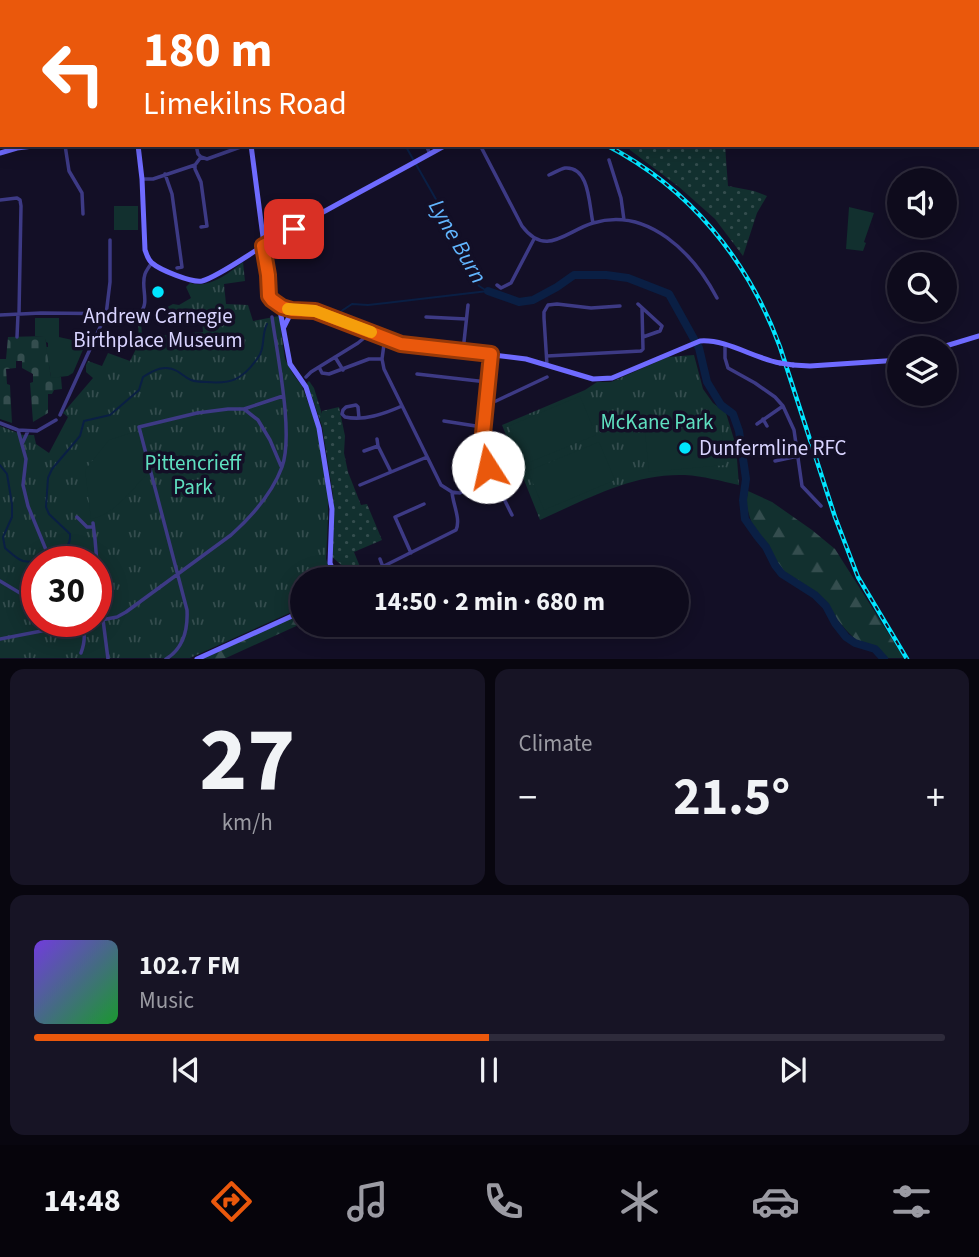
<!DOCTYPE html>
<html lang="en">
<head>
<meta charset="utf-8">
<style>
	:root { --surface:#0e0b1c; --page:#171425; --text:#f1f3f6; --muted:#9b9ba3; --line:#2e2b3b; --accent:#ea580c }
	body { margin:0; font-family:"Source Sans 3",sans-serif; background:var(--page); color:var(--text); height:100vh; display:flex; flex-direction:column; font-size:26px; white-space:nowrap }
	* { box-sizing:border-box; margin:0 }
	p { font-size:23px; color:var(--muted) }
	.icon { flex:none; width:38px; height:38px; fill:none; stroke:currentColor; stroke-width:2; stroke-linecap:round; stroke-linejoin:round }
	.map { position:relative; height:659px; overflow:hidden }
	.side { display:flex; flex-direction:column; gap:10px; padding:10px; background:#08060f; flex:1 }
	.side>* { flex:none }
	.banner { position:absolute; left:0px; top:0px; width:980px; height:147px; box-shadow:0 4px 18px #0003,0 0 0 2px var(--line); background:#ea580c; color:#fff; overflow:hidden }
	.fabs { position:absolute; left:887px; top:168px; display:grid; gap:14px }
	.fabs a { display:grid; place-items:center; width:70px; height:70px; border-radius:50%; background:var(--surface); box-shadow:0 4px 18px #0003,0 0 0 2px var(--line); font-size:35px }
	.speed { position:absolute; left:21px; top:546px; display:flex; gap:14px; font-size:35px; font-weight:700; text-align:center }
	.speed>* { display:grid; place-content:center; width:91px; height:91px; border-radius:50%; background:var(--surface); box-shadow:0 4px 18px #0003,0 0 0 2px var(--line); line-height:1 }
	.speed .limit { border:10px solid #d22; background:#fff; color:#111 }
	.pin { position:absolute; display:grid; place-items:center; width:60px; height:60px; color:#fff; margin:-30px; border-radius:14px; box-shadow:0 4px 10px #0006 }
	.me { position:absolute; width:77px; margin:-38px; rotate:350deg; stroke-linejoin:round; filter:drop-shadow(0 0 5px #0008) }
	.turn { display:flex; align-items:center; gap:24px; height:147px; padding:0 28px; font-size:32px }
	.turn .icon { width:91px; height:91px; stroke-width:2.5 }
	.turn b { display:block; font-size:49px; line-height:60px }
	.big { font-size:52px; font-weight:700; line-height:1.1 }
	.side .widget { flex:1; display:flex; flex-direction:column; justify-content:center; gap:10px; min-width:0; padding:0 24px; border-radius:14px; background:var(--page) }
	.side .dial { align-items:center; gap:0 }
	.dial b { font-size:91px; line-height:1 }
	.song { display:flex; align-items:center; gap:21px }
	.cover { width:84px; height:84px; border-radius:10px; background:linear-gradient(135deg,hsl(260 70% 55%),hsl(130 70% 35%)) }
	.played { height:7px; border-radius:4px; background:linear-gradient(90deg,var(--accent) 50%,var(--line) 50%) }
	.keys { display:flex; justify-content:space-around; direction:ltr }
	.heat { display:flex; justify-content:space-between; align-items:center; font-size:38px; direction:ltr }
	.side .tiles { flex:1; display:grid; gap:10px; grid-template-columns:1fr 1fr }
	.widget:last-child { grid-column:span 2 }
	.trip { position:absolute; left:290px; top:567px; width:399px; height:70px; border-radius:35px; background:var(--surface); box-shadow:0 4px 18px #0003,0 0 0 2px var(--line); font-weight:700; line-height:70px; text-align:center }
	.dock { display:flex; height:112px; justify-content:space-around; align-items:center; background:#06040b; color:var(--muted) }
	.dock .icon { width:49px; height:49px }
	.dock .active { color:var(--accent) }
	.dock b { font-size:32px; color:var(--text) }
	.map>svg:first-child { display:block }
	.grass { fill:url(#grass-dots) }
	.forest { fill:url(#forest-firs) }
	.cemetery { fill:url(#cemetery-stones) }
	.park { fill:url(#park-tufts); fill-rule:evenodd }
	.garden { fill:#12302f }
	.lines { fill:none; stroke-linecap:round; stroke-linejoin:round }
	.stream { stroke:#0a1f44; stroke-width:2 }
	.river { stroke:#0a1f44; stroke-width:8 }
	.street { stroke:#3d3a85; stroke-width:3.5 }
	.secondary { stroke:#6f6bff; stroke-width:5 }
	.primary { stroke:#c25bff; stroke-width:6 }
	.rail-casing { stroke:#00e5ff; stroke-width:4.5 }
	.rail { stroke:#130f26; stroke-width:2; stroke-dasharray:5; stroke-linecap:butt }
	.secondary-bridge { stroke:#6f6bff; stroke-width:5 }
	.route-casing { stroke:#983908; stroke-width:18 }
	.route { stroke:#ea580c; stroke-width:12 }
	.slow { stroke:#f59e0b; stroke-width:12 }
	.poi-dot { fill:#00e5ff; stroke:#130f26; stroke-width:2.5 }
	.labels { text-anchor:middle; stroke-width:7; stroke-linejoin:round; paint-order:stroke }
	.poi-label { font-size:21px; fill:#d9d4ff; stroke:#130f26 }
	.park-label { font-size:21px; fill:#5fe0c0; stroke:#130f26 }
	.water-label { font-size:23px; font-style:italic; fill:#62b6ff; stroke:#130f26 }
</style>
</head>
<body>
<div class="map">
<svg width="979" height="659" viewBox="0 0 979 659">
	<defs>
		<pattern id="grass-dots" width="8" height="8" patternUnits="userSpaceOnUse" patternTransform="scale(1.75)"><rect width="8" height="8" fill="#12302f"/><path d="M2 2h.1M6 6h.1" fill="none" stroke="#344d4e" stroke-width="1.8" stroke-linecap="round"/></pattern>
		<pattern id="forest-firs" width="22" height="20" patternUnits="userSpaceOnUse" patternTransform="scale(1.75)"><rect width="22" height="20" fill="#12302f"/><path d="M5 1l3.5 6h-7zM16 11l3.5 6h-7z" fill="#344d4e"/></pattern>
		<pattern id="cemetery-stones" width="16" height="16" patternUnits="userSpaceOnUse" patternTransform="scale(1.75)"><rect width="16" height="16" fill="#12302f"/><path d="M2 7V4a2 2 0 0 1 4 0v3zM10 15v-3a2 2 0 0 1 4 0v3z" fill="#344d4e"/></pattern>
		<pattern id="park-tufts" width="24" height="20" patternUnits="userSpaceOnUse" patternTransform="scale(1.75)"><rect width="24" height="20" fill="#12302f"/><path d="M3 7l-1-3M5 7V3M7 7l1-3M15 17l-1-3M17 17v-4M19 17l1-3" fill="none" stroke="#344d4e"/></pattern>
	</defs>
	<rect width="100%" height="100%" fill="#130f26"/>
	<path class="grass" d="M 628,145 L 725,145 L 728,186 L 754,191 L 767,196 L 757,213 L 743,256 L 715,219 L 679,187 L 630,150 Z
		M 309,381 L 314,388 L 322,414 L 322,411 L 339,407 L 345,436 L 344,453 L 348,472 L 361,505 L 367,504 L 382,540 L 354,552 L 365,579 L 354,579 L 354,576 L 331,556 L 334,517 L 333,495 L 322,426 L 307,383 Z"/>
	<path class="forest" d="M 748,491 L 772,502 L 812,530 L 835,549 L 904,658 L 884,658 L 872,647 L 856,640 L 846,630 L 835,617 L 826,601 L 813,590 L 780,571 L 768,546 L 755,532 L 750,518 L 746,504 Z
		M 303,613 L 303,623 L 226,658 L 202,659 Z"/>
	<path class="cemetery" d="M 45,336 L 51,377 L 61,377 L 62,389 L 54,390 L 52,394 L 48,394 L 48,413 L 33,422 L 30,383 L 33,382 L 33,374 L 22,368 L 22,361 L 16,361 L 16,368 L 6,369 L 7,384 L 10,385 L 12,423 L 0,419 L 0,359 L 6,359 L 8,337 Z"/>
	<path class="park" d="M 243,262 L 245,281 L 224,284 L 226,304 L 248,305 L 253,321 L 279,316 L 285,359 L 293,374 L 302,386 L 317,427 L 328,496 L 328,519 L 326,559 L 334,579 L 303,579 L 303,607 L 190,658 L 0,658 L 0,426 L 23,435 L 34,435 L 36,444 L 49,453 L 68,417 L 63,413 L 93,378 L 86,372 L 86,365 L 88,361 L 102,366 L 108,353 L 130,361 L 139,343 L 138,321 L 141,321 L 142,337 L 203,332 L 201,309 L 156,313 L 173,304 L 179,305 L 191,298 L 186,287 L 190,283 C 209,289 229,273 243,262 ZM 37,562 L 96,562 L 96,621 L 37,621 Z
		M 694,355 L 703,389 L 713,403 L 726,413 L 736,446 L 739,485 C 721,481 703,476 685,475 C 633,473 587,499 540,520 L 502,425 L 585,390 L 597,382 L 611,382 L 668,357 Z"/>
	<path class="garden" d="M 114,206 L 138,206 L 138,230 L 114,230 Z
		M 849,207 L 874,213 L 864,242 L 866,243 L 863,251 L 846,249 Z
		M 35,318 L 59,318 L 59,337 L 77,341 L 85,345 L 73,373 L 68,376 L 51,378 L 46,347 L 48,347 L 48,343 L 46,342 L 44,336 L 35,336 Z
		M 580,396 L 596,435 L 525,464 L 509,426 Z
		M 721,425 L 725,465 L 649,472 L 645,432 Z
		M 137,431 L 148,475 L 143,478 C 129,494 112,515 91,519 L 85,470 L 109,440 Z
		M 599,442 L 615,480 L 544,510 L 528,471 Z"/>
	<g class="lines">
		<path class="stream" d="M 353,0 L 353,2
			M 405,145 L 450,224 L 479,286 L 487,291
			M 297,306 L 314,304 L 336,312 L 340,312 L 352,304 L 368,305 L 386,303 L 488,291
			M 0,465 L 7,474 L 12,504 L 12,517 L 3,537 L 5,548 C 10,552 16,559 23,561 C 40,564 72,556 70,534 L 49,514 L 46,507 L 48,478 L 52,469 L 80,436 L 84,421 L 110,415 L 139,390 L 143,377 C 154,370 165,364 177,371 C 182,374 186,378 191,380 C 196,382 201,382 207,382 C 231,384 242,380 257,359 C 266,348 261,335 267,324"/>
		<path class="river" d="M 488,291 L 519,302 L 533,300 L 557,287 L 574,275 L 606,275 L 628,278 L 669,294 L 699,348 L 707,382 L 721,405 L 733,414 L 739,431 L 746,479 L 743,500 L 745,519 L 757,536 L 766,547 L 775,565 L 782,574 L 815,595 L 826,606 L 835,623 L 846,637 L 855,643 L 875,649 L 884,659"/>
		<path class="street" d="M 3,0 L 3,2
			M 92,0 L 92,2
			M 248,0 L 249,2
			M 382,0 L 383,2
			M 440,2 L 442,0
			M 65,145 L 69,171 L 82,193 L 83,214
			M 196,145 L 198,154 L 201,157
			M 426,145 L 430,154
			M 480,145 L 522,226 C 546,258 566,231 593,223 C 648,206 694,254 717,298
			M 609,160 L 621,198 L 624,220
			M 195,165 L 195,169 L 201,182 L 207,226 L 201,227
			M 165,174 L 172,194 L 182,267 L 177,268
			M 549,175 C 554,173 560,169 565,168 C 590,166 589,206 593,223
			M 142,179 L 153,179 L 195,165 L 201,157 L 207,159 L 246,145
			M 0,200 L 17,198 L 20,200 L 21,206 L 19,314
			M 497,285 L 501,288 L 511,283 L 534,239
			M 638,304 L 662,326 L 660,331 L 643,337
			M 0,315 L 41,313 L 139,314 C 151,303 140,288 145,274 C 146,271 150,265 152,263
			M 106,315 L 110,282 L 110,240
			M 426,317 L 466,319
			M 17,337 L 18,314
			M 385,337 L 382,359 L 384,369 L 441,485 L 452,492
			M 725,344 L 725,358 L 728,368 L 755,383 L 775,397 L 783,406 L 794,430 L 802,486 L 821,506
			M 463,351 L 468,305
			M 547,356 L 641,351 L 643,349 L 642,308
			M 335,357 L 343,370
			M 547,365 L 544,318 L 544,312 L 548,305 L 557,304 L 591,308 L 620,306
			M 319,367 L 358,343 L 370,333
			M 417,374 L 487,382
			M 306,377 L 311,372 L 319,367 L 322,373 L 329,374 L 369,359 L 382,359
			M 485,402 L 496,401 L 547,377
			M 244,409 L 258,420 L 270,440 L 281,466
			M 60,415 L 101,325 L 101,314
			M 359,418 L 358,407 L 356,405 L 346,407 L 343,410 L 342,414 L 345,417 C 364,421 384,414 402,406
			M 763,419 L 767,426
			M 444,421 L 482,427
			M 0,423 L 18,430 L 37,431 L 56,420
			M 757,424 L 783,406
			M 18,430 L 26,459 L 23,485 L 28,506 L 51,562
			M 377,439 L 378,446 L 391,472
			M 22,444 L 28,431
			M 364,451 L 378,446
			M 775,461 L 798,456
			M 490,479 L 496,483 L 512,515
			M 360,485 L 427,457
			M 452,492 L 460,493 L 490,479 L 482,444 L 490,355
			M 77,517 L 87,527 L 93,527
			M 93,523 L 95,539 L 99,588 L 108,659
			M 411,553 L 395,517 L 424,504
			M 380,559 L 383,567
			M 374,571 L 456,530 C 461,519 453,505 452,492
			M 0,581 L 20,593 L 37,598
			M 78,621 C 87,630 85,642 81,653
			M 96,621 L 117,617 L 126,612 L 231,535 C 251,517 272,494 282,467 C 294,434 277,354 272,317
			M 0,639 L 93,621
			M 166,659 C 184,648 188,630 187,610 L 139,427 L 197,413 L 228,409 L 244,409 L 283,396"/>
		<path class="secondary" d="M 192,0 L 194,2
			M 900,2 L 906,0
			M 138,145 L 142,179 L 145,250 C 147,255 148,260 152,263 C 160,270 192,283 202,281 C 217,277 248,255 263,246 C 323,211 385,179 446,145
			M 251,145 L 268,275 L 273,296 L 279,305 L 290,364 L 306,387 L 319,428 L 332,509 L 330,563 L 336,579
			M 0,153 L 17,148 L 41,145
			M 268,275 L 269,296 L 279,305 L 287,309 L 315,311 L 401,344 L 526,359 L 593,379 L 612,378 L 700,341 C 727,339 753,358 780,363
			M 284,327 L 289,317 L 297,310
			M 939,348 L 979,336
			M 793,365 L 810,366 L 900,360
			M 197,659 L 303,611"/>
		<path class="primary" d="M 132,0 L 134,2
			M 144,0 L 146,2
			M 300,2 L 302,0
			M 309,2 L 311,0"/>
		<g class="rail-casing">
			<path id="rail" d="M 173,0 L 175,2
				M 685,2 L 688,0
				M 606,145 C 690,188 748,260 780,347 L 835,517 L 858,577 L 907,659"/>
		</g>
		<use href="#rail" class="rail"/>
		<path class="secondary-bridge" d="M 780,363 L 793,365"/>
	</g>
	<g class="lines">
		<g class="route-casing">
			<path id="route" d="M 294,229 L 263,246 L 268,275 L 269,296 L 272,300 L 282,307 L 292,310 L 315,311 L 401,344 L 491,354 L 482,444 L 488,467"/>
		</g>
		<use href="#route" class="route"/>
		<path class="slow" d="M 288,309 L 315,311 L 371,332"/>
	</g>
	<g class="poi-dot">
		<circle cx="158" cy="292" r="7"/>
		<circle cx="685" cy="448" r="7"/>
	</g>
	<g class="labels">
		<g class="poi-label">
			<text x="158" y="323">Andrew Carnegie<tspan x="158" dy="24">Birthplace Museum</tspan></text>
			<text x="699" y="455" text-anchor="start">Dunfermline RFC</text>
		</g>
		<g class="park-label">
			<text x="657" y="429">McKane Park</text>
			<text x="193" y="470">Pittencrieff<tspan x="193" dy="24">Park</tspan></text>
		</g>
		<g class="water-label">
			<text transform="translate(458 241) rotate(60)" y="8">Lyne Burn</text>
		</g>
	</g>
</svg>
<div class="fabs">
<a><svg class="icon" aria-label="sound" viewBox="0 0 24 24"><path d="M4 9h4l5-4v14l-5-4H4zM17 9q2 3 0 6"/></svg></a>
<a><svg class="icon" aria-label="search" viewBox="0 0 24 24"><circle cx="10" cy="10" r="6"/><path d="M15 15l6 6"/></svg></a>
<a><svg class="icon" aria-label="layers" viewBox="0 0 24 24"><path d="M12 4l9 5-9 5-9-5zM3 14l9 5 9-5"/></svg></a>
</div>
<div class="speed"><div class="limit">30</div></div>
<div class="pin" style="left:294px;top:229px;background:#d93025"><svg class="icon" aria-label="arrive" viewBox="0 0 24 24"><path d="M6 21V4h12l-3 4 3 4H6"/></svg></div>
<svg class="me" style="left:488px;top:467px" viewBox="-20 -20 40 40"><circle r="19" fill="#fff"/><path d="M0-13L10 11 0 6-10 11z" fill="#ea580c"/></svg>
<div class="trip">14:50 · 2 min · 680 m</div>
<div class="banner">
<div class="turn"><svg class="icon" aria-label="left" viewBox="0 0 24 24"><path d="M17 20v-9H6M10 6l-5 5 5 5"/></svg><div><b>180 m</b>Limekilns Road</div></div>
</div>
</div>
<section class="side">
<div class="tiles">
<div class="widget dial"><b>27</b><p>km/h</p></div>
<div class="widget"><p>Climate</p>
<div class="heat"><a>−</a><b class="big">21.5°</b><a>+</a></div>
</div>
<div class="widget">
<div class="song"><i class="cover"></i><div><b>102.7 FM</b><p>Music</p></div></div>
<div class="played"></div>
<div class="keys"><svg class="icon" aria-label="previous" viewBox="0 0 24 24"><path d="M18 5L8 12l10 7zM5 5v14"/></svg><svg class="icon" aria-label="pause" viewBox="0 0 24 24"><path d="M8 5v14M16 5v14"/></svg><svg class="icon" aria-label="next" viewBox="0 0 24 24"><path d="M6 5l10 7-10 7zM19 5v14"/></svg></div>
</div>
</div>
</section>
<nav class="dock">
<b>14:48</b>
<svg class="icon active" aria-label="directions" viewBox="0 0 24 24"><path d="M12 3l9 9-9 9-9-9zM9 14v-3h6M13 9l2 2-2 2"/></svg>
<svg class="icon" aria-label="music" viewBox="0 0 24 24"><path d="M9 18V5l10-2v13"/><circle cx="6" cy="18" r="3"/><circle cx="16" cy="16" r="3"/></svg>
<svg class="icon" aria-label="phone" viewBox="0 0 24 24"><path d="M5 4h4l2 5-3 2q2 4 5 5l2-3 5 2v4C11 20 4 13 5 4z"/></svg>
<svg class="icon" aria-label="climate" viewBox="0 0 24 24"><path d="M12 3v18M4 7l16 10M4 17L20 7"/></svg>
<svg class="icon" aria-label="car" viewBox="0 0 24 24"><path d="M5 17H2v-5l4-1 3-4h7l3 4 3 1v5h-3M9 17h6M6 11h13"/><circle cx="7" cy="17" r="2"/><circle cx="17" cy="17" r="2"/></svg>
<svg class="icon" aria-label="filters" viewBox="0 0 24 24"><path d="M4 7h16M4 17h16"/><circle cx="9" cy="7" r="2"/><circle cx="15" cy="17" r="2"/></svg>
</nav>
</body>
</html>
